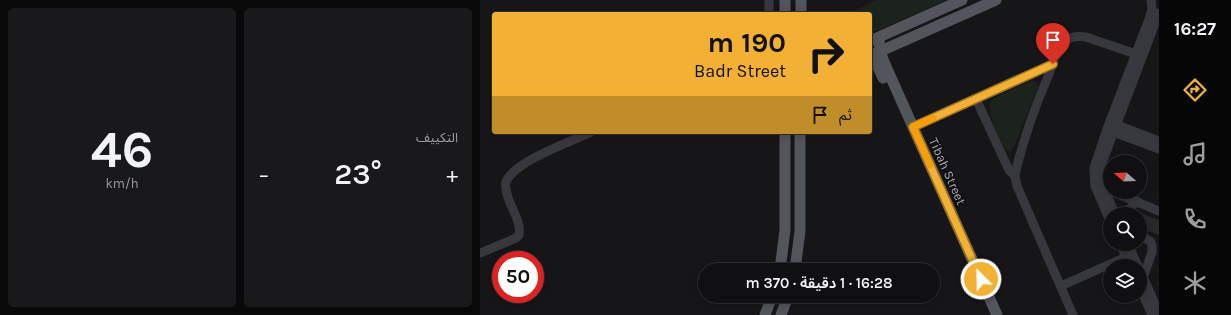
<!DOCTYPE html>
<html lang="ar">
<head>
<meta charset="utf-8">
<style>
	:root { --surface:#101012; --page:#19191b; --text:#f1f3f6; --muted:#9c9d9f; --line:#303032; --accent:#f2b134 }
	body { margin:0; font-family:Karla,"Noto Sans Arabic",sans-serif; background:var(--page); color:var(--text); direction:rtl; height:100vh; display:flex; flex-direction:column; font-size:15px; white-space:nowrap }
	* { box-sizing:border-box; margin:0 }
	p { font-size:13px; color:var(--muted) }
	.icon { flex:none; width:22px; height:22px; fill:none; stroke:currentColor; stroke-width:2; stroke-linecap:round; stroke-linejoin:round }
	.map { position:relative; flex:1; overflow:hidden; direction:ltr }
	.drawer { display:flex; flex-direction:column; gap:8px; padding:8px; background:#09090a; width:480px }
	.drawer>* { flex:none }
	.hud { position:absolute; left:12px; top:12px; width:380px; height:122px; border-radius:4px; box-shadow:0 2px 10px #0003,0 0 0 1px var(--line); direction:rtl; background:#f2b134; color:#111; overflow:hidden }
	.needle { width:26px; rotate:289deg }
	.fabs { position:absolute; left:623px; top:155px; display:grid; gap:8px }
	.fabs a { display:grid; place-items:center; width:44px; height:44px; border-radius:50%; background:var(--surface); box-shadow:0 2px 10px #0003,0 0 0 1px var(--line); font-size:20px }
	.speed { position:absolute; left:12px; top:251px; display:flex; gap:8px; font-size:20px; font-weight:700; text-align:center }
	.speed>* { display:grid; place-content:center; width:52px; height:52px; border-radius:50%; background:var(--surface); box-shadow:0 2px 10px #0003,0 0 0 1px var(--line); line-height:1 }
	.speed .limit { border:6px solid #d22; background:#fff; color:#111 }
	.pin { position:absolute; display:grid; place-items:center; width:34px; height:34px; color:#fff; margin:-41px -17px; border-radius:50% 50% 50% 0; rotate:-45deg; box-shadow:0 0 4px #0007 }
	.pin .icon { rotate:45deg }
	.me { position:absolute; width:44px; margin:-22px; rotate:337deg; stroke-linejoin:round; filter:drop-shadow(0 0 3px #0008) }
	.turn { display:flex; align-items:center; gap:14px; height:84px; padding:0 20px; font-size:18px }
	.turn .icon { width:52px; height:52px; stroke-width:2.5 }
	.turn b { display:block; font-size:28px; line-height:34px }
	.then { display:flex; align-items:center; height:38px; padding:0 20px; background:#0003; gap:8px; font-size:15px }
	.big { font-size:30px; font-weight:600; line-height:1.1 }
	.drawer .tile { flex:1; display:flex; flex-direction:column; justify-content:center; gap:6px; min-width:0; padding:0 14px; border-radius:6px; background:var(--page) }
	.drawer .dial { align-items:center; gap:0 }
	.dial b { font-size:52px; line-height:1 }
	.heat { display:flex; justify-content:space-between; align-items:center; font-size:22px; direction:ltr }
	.drawer .tiles { flex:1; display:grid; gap:8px; grid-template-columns:repeat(2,1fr) }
	.trip { position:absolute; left:218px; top:263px; width:242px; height:40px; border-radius:20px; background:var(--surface); box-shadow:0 2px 10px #0003,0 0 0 1px var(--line); font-weight:600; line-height:40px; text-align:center; direction:rtl }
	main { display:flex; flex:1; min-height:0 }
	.tabs { display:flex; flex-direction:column; width:72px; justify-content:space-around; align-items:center; background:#060607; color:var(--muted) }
	.tabs .icon { width:28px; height:28px }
	.tabs .on { color:var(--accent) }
	.tabs b { font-size:18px; color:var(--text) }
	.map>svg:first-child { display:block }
	.green { fill:#1c231d }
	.building { fill:#29292c }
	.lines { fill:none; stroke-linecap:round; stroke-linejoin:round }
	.minor { stroke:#37383d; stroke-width:9 }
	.major { stroke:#53555c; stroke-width:11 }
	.route-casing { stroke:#9d7322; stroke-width:10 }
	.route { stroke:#f2b134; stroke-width:7 }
	.slow { stroke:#f59e0b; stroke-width:7 }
	.labels { text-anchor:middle; stroke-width:4; stroke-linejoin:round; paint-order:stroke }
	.street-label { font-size:13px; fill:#a8adb8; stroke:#111113 }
</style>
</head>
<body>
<main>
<nav class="tabs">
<b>16:27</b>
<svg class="icon on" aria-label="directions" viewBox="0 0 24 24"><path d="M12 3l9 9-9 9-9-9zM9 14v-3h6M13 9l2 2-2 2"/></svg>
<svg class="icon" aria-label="music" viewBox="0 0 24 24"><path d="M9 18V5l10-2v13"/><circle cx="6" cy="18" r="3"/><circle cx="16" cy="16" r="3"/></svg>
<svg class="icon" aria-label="phone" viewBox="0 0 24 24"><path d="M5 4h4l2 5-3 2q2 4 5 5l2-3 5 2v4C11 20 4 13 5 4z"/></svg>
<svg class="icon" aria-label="climate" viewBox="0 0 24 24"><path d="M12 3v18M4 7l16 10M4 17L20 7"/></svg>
</nav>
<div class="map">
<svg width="679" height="315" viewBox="0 0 679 315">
	<rect width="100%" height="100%" fill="#161618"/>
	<path class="green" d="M 397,0 L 467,0 L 390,34 L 390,14 L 366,14 Z
		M 551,81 L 556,82 L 558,86 L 533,149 L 530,152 L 525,149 C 520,138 504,110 512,100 C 517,95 543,85 551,81 Z"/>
	<path class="building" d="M 660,213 L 679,220 L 679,235 L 660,228 Z"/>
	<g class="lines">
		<path class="minor" d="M 289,0 L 289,14
			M 496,99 L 529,170 L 535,176
			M 632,123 L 679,141
			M 433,127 L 573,64
			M 628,130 L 679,149
			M 633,192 L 679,211
			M 635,214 C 628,197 619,182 622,163 L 679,13
			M 644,214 L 657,201
			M 630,221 L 615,186 L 614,168 L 627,129 L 669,19 L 672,9 L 671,0
			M 660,236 L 670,241 L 672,245 L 672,252 L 663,278
			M 640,244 L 650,266
			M 648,244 L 658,266
			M 0,253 L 36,238 L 39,235 C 42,222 30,207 27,194 C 26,190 25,185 26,182 C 34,161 91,142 111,132
			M 661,272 L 679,313
			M 581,286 L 646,257
			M 660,288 L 672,315
			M 593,315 L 537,186 L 535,176 L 537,166 C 545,135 556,104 569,74 C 573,63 577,49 586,41 C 591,36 598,36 606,37 L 656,54"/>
		<path class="major" d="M 305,0 L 305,14
			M 321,14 L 321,0
			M 399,37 L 400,51 L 404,62 L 517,315
			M 390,41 L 482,0
			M 394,54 L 516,0
			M 390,56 L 397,65 L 403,78
			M 300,270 L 305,230 L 305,132
			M 315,270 L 320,231 L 320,132
			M 285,315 L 292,296
			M 301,315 L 308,296"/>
	</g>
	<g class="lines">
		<g class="route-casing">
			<path id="route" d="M 501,279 L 433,127 L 573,64"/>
		</g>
		<use href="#route" class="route"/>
		<path class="slow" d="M 450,165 L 433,127 L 453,118"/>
	</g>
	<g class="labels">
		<g class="street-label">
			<text transform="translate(468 171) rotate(66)" y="5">Tibah Street</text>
		</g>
	</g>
</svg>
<div class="fabs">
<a><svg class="needle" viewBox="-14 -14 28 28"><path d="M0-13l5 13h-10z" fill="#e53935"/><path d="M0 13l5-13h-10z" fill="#9c9d9f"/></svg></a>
<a><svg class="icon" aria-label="search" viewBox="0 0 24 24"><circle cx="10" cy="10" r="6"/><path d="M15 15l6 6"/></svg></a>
<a><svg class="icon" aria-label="layers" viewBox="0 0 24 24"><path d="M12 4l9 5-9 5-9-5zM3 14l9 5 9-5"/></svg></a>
</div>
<div class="speed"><div class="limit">50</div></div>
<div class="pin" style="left:573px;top:64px;background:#d93025"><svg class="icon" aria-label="arrive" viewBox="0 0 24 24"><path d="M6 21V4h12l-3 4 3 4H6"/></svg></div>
<svg class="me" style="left:501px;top:279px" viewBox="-20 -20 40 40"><circle r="17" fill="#f2b134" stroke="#fff" stroke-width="3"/><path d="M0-11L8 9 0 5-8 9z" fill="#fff"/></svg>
<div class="trip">16:28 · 1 دقيقة · 370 m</div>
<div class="hud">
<div class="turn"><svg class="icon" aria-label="right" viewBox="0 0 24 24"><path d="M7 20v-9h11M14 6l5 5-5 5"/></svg><div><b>190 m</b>Badr Street</div></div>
<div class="then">ثم<svg class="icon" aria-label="arrive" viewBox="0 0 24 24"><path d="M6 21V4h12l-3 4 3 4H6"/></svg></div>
</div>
</div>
<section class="drawer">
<div class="tiles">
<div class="tile"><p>التكييف</p>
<div class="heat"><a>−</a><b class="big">23°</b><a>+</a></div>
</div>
<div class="tile dial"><b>46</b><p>km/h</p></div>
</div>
</section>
</main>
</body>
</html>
